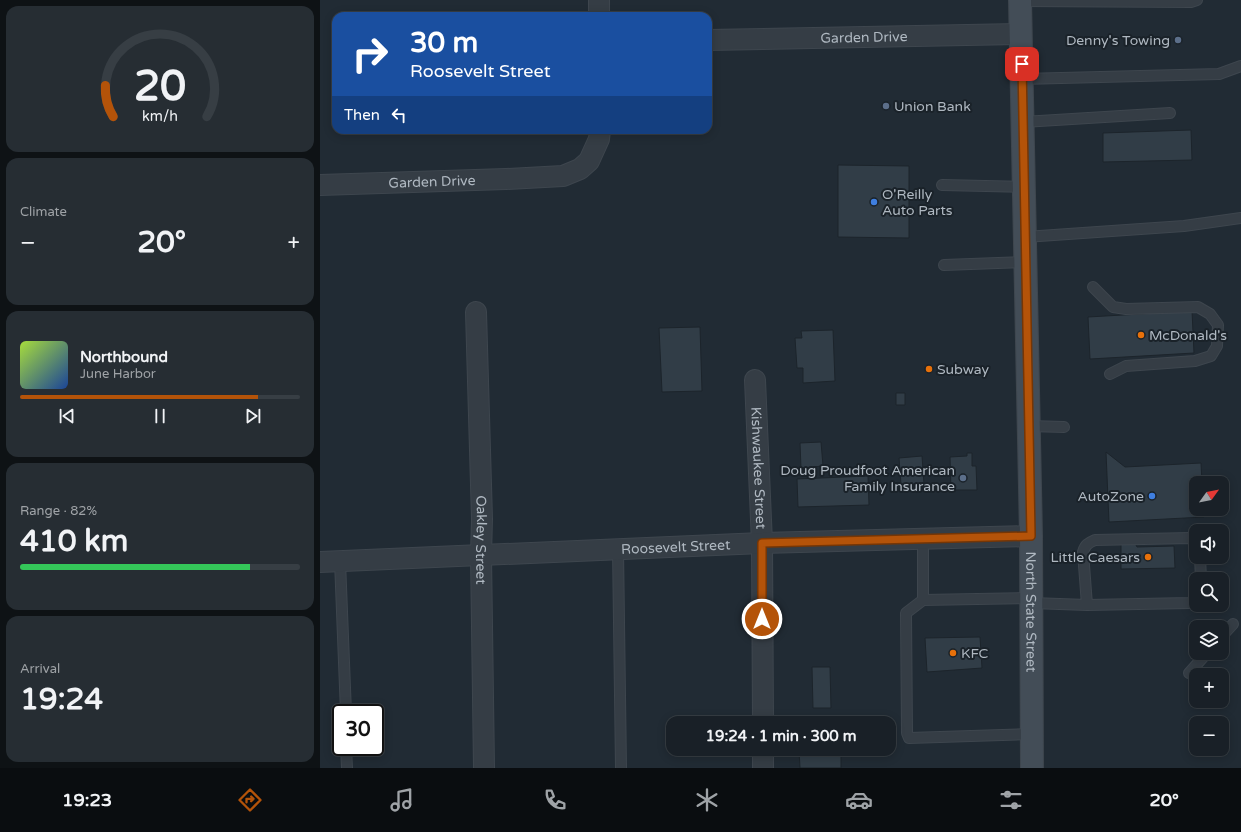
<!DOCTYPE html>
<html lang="en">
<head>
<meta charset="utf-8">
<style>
	:root { --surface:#192027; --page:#262d33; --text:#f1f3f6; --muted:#9fa3a7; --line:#373e44; --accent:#b45309 }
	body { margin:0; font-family:"Varela Round",sans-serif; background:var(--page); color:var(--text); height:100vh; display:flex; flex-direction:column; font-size:15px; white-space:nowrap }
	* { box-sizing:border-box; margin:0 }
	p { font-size:13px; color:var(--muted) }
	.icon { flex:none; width:22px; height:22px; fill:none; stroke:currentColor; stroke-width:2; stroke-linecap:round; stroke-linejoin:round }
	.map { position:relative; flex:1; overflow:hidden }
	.panel { display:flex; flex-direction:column; gap:6px; padding:6px; background:#0e1215; width:320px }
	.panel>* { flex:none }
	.guide { position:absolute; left:12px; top:12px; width:380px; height:122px; border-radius:12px; box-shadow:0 2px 10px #0003,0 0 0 1px var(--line); background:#1a4fa0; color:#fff; overflow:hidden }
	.needle { width:26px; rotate:57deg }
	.tools { position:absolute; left:869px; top:476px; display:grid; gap:8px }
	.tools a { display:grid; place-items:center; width:40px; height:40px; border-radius:8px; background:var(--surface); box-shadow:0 2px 10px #0003,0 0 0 1px var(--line); font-size:20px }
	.speed { position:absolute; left:12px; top:704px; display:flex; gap:8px; font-size:20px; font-weight:700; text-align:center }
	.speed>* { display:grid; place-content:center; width:52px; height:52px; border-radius:50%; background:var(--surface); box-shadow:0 2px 10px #0003,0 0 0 1px var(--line); line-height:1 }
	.speed .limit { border:2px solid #111; border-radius:6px; background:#fff; color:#111 }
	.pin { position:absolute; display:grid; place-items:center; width:34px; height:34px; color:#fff; margin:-17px; border-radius:8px; box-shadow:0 2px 6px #0006 }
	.me { position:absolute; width:44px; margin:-22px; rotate:0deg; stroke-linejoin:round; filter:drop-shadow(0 0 3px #0008) }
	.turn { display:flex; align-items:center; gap:14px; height:84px; padding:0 12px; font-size:18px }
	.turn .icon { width:52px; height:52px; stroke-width:2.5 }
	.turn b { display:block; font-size:28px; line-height:34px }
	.then { display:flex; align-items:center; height:38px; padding:0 12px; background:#0003; gap:8px; font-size:15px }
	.big { font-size:30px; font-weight:800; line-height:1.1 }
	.panel .card { flex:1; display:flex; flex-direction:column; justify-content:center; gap:6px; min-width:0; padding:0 14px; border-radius:12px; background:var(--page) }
	.panel .dial { align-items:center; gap:0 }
	.dial svg { height:104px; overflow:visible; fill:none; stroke:var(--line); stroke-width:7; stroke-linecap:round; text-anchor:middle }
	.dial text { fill:var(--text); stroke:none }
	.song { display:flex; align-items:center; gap:12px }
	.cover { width:48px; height:48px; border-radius:6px; background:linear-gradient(135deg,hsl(80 70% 55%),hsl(220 70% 35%)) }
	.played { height:4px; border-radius:2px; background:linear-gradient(90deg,var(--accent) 85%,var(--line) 85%) }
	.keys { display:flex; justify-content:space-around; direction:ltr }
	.heat { display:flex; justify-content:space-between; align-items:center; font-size:22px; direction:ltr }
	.charge { height:6px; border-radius:3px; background:linear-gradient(90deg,#34c759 82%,var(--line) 0) }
	.trip { position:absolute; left:346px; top:716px; width:230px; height:40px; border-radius:12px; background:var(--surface); box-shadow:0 2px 10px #0003,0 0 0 1px var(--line); font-weight:800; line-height:40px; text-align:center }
	.tabs { display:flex; height:64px; justify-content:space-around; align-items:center; background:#0a0d10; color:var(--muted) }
	.tabs .icon { width:28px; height:28px }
	.tabs .current { color:var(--accent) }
	.tabs b { font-size:18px; color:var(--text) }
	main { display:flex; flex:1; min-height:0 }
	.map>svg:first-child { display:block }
	.building { fill:#313d47; stroke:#1c242b }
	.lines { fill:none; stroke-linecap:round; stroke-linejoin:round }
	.service-casing { stroke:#3e464e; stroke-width:12 }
	.minor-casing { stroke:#3e464e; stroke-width:22 }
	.secondary-casing { stroke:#3e464e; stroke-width:24 }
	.service { stroke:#353d45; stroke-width:10 }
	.minor { stroke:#353d45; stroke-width:20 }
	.secondary { stroke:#434d57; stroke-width:22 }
	.route-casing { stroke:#753606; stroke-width:10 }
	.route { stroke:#b45309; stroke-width:7 }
	.service-dot { fill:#5c6f8a; stroke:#1a2229; stroke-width:1.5 }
	.shop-dot { fill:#3f7fe0; stroke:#1a2229; stroke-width:1.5 }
	.food-dot { fill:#e8710a; stroke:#1a2229; stroke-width:1.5 }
	.labels { text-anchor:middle; stroke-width:4; stroke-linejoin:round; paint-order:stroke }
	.street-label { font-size:14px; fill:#afb8c1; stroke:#1a2229 }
	.poi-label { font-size:14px; fill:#afb8c1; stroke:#1a2229; text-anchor:start }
</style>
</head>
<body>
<main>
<section class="panel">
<div class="card dial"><svg viewBox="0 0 100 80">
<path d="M14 69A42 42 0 1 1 86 69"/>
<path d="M14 69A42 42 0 0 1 8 45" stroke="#b45309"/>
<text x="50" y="56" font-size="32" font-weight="700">20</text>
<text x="50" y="72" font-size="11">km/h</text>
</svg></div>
<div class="card"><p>Climate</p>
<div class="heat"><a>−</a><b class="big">20°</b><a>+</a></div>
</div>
<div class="card">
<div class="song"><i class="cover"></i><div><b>Northbound</b><p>June Harbor</p></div></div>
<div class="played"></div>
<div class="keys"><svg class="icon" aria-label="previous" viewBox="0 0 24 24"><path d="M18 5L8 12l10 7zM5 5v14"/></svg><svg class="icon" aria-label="pause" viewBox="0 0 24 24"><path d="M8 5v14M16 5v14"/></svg><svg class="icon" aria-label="next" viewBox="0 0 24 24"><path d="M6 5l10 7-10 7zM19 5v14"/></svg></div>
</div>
<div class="card"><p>Range · 82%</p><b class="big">410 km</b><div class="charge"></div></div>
<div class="card"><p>Arrival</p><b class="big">19:24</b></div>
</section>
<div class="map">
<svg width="921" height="768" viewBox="0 0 921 768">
	<rect width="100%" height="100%" fill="#212b34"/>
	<path class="building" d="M 871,130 L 872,160 L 783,162 L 783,133 Z
		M 518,165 L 589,166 L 589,238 L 518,237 Z
		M 872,311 L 874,353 L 770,359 L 768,317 Z
		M 380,327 L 382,391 L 342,392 L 339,328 Z
		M 513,330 L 515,381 L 483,383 L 483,368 L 477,368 L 475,338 L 482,338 L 481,331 Z
		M 576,393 L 585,393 L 585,405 L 576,405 Z
		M 501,442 L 503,466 L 481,468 L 480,443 Z
		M 786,452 L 805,467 L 881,463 L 882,483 L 876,483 L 876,509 L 884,509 L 884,517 L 789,522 Z
		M 647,453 L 652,453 L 652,466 L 656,466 L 657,490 L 631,490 L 630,457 L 647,456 Z
		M 602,456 L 604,484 L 581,485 L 579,458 Z
		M 548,476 L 549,505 L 478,507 L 477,479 Z
		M 815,543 L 817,547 L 854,546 L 855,568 L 801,569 L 801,544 Z
		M 660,637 L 662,668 L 607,672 L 605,638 Z
		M 492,667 L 510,667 L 511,708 L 493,708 Z
		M 496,749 L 521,749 L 521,768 L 480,768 L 479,750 Z"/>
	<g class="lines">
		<g class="service-casing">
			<path id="service" d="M 700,1 L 871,2 L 877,0
				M 702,79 L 899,74 L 921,66
				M 703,122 L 850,113
				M 622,185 L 704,187
				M 705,237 L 864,226 L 921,218
				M 624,265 L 706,262
				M 773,287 L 793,307 L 806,309 L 878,307 L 890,314 L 898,325 L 897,346 L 891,356 L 875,361 L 806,366 L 790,374
				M 709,426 L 744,427
				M 603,539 L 603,600 L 712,598
				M 298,549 L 301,768
				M 880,557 L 881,579
				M 20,561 L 26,713
				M 603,600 L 586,613 L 587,733 L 589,738 L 712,734
				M 712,603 L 767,605 L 870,603 L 876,599
				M 767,605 L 763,552 C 765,545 768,543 775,540 L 871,538 L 876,542
				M 902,636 L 913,624
				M 869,673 L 887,653
				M 26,747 L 27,768"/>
		</g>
		<g class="minor-casing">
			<g id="minor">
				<path d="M 279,0 L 279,16"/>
				<path id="s1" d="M 388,40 L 701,34"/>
				<path id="s2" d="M 0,185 L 186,179 L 243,176 L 260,169 L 269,161 L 279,139 L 280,130"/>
				<path id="s3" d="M 156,312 L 162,519 L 161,555 L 164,768"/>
				<path id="s4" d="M 435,380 L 442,543 L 443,723"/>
				<path id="s5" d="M 0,562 L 442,543 L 711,536"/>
				<path d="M 443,749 L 443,768"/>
			</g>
		</g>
		<g class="secondary-casing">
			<g id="secondary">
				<path id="s6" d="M 700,0 L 711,536 L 712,768"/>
			</g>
		</g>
		<use href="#service" class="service"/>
		<use href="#minor" class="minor"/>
		<use href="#secondary" class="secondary"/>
	</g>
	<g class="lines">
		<g class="route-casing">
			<path id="route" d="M 442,619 L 442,543 L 711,536 L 702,64"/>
		</g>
		<use href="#route" class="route"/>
	</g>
	<g class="service-dot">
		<circle cx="858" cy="40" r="4"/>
		<circle cx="566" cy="106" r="4"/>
		<circle cx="643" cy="478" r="4"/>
	</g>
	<g class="shop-dot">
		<circle cx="554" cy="202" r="4"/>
		<circle cx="832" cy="496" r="4"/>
	</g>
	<g class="food-dot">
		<circle cx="821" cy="335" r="4"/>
		<circle cx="609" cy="369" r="4"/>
		<circle cx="828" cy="557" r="4"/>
		<circle cx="633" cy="653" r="4"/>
	</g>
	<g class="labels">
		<g class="street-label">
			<text dy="5" stroke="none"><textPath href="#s1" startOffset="156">Garden Drive</textPath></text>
			<text dy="5" stroke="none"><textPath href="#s2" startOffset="112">Garden Drive</textPath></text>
			<text dy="5" stroke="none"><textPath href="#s4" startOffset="88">Kishwaukee Street</textPath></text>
			<text dy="5" stroke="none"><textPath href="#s3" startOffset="228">Oakley Street</textPath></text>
			<text dy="5" stroke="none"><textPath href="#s5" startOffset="356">Roosevelt Street</textPath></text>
			<text dy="5" stroke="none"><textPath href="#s6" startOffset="612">North State Street</textPath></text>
		</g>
		<g class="poi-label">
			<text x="850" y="45" text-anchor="end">Denny's Towing</text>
			<text x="574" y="111">Union Bank</text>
			<text x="562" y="199">O'Reilly<tspan x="562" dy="16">Auto Parts</tspan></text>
			<text x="829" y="340">McDonald's</text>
			<text x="617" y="374">Subway</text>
			<text x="635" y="475" text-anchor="end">Doug Proudfoot American<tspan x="635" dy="16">Family Insurance</tspan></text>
			<text x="824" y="501" text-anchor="end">AutoZone</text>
			<text x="820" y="562" text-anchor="end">Little Caesars</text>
			<text x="641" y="658">KFC</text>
		</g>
	</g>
</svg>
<div class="tools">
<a><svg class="needle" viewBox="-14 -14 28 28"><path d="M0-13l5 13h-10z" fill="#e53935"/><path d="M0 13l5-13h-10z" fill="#9fa3a7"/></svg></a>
<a><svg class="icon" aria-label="sound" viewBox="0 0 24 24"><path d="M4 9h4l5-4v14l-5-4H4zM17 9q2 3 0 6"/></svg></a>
<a><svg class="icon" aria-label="search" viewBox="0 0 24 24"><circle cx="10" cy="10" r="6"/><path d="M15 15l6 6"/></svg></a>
<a><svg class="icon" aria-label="layers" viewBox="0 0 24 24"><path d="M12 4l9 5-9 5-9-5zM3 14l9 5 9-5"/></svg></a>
<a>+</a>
<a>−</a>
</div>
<div class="speed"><div class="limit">30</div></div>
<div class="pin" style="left:702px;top:64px;background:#d93025"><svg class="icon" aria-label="arrive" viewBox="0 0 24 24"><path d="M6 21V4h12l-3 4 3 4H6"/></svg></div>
<svg class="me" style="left:442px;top:619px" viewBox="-20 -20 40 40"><circle r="17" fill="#b45309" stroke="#fff" stroke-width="3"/><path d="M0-11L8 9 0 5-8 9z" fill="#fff"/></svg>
<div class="trip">19:24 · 1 min · 300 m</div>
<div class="guide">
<div class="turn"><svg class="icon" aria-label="right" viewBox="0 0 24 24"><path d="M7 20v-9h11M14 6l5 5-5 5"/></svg><div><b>30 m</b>Roosevelt Street</div></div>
<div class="then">Then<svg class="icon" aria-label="left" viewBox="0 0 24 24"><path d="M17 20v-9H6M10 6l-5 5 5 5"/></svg></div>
</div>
</div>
</main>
<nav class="tabs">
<b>19:23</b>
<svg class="icon current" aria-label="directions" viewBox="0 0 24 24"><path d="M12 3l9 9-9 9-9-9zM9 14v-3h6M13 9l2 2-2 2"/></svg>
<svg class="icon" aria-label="music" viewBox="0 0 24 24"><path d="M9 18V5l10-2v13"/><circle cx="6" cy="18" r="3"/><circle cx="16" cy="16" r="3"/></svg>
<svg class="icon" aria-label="phone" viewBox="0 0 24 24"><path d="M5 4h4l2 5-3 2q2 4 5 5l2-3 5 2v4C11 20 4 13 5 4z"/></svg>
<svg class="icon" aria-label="climate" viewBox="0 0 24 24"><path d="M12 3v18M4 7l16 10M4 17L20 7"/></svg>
<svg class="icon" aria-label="car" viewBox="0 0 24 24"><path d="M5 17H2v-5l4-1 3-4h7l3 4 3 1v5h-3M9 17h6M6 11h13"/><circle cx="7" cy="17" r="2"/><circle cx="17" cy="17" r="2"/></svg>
<svg class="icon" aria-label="filters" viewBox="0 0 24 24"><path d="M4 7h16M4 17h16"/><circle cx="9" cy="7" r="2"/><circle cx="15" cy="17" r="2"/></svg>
<b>20°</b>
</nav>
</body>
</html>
